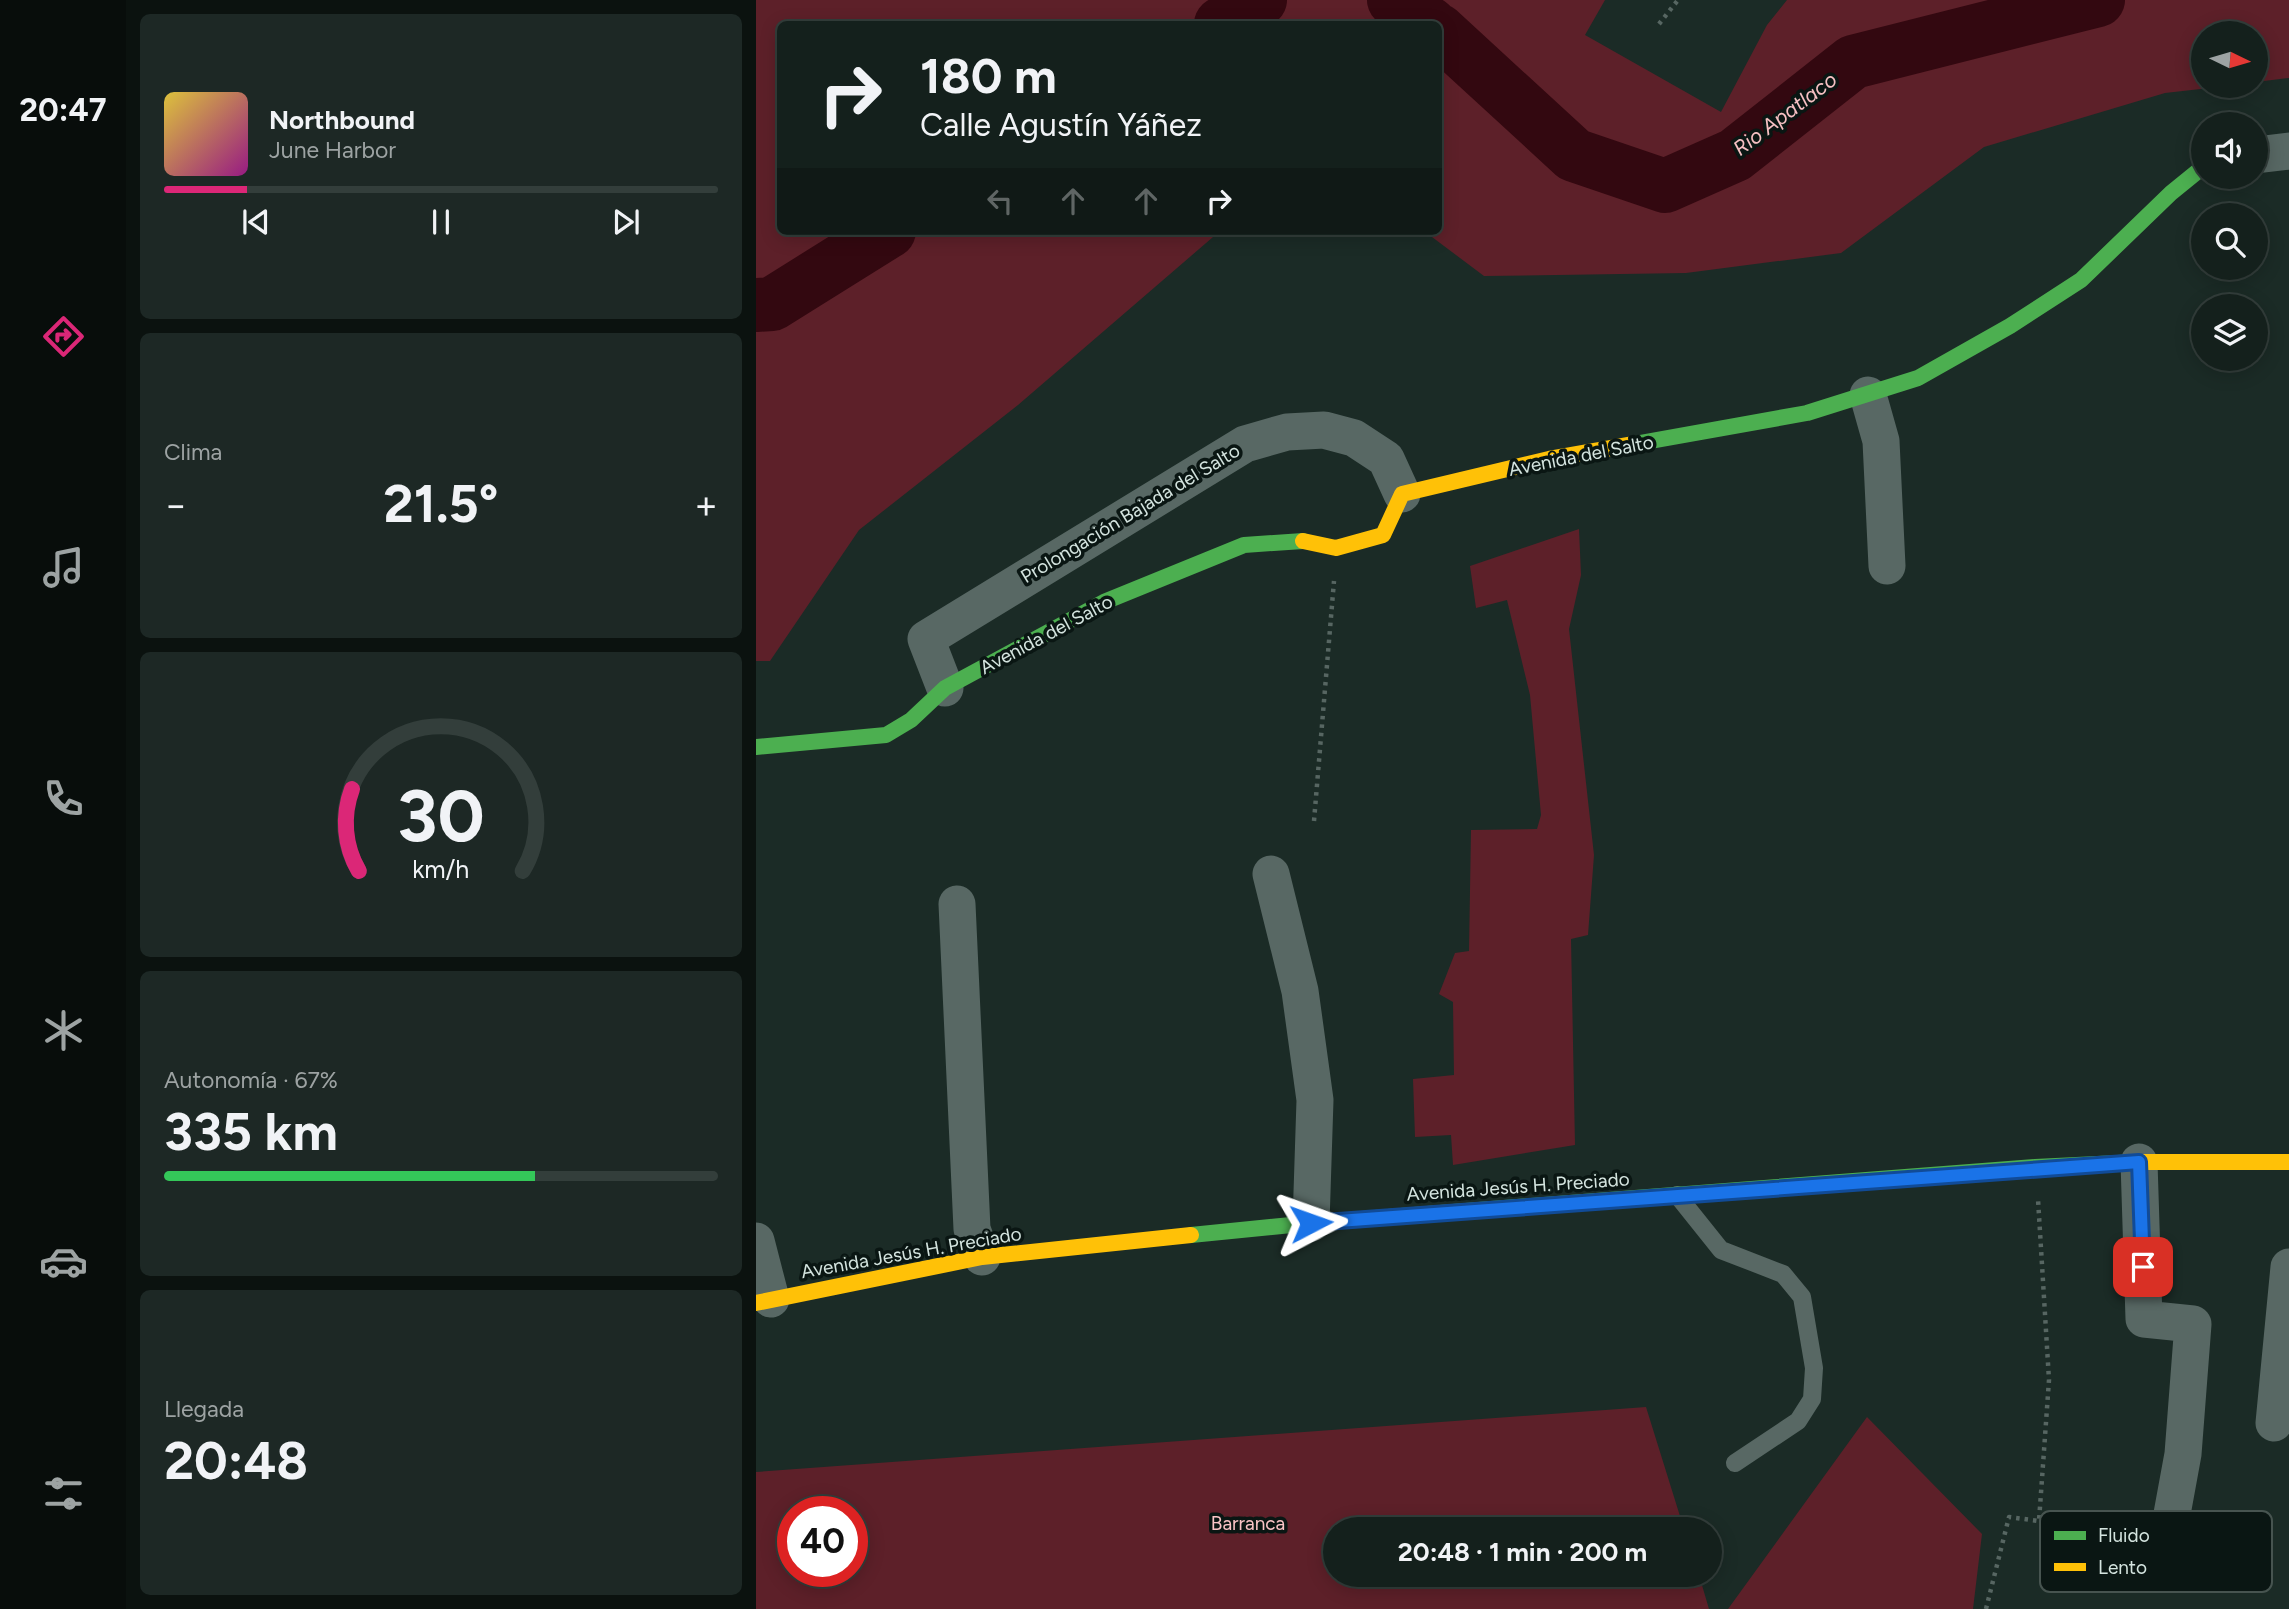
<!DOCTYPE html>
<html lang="es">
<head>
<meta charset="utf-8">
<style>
	:root { --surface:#14201c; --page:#1d2825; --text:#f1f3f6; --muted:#9da3a3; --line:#333e3b; --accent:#db2777 }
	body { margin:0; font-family:Figtree,sans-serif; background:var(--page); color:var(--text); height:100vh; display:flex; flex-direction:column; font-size:26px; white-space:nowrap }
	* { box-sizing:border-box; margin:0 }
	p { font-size:23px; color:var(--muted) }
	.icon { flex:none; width:38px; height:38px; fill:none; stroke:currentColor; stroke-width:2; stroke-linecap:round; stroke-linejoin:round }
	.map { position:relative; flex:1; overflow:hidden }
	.drawer { display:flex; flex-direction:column; gap:14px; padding:14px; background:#0b120f; width:630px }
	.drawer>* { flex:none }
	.banner { position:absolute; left:21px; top:21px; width:665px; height:214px; border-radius:10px; box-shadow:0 4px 18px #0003,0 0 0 2px var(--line); background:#14201c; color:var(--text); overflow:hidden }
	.needle { width:46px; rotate:95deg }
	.buttons { position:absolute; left:1435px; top:21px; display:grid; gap:14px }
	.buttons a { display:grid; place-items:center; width:77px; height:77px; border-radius:50%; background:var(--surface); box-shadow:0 4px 18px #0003,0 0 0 2px var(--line); font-size:35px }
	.speed { position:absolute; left:21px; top:1496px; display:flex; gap:14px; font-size:35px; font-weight:700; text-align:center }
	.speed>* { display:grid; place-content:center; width:91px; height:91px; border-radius:50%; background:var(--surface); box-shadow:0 4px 18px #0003,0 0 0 2px var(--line); line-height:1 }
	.speed .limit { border:10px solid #d22; background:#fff; color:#111 }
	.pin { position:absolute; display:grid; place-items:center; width:60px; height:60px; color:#fff; margin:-30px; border-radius:14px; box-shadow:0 4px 10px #0006 }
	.me { position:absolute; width:77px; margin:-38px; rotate:86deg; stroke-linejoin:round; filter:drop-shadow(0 0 5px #0008) }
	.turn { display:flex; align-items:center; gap:24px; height:147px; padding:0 28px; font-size:32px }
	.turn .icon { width:91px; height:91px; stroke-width:2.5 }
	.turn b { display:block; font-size:49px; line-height:60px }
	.lanes { display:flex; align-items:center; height:66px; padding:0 28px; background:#0003; justify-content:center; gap:35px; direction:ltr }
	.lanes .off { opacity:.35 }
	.big { font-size:52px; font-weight:700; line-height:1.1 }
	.drawer .tile { flex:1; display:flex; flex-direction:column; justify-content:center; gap:10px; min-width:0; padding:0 24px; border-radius:10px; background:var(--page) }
	.drawer .dial { align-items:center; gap:0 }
	.dial svg { height:182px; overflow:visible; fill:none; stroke:var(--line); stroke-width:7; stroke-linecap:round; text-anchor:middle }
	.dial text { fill:var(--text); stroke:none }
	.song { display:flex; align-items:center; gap:21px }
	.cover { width:84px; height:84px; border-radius:10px; background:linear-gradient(135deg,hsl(50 70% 55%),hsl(310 70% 35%)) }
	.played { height:7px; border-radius:4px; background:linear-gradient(90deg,var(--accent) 15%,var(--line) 15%) }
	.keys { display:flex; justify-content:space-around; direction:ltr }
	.heat { display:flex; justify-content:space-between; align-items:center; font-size:38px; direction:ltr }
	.charge { height:10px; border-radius:5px; background:linear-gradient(90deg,#34c759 67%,var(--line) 0) }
	.trip { position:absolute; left:567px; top:1517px; width:399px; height:70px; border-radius:35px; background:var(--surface); box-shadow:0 4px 18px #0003,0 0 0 2px var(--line); font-weight:700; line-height:70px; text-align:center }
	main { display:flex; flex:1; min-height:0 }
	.menu { display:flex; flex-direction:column; width:126px; justify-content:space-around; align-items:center; background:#080d0b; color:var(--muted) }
	.menu .icon { width:49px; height:49px }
	.menu .on { color:var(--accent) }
	.menu b { font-size:32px; color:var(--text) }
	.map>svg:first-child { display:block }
	.green { fill:#5d2029; fill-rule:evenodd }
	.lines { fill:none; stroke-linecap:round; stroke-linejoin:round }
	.river { stroke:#330810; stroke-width:54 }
	.path { stroke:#576662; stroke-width:4.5; stroke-dasharray:3.5 5; stroke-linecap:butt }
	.lane { stroke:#586864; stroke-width:18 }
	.street { stroke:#586864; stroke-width:37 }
	.fast { stroke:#4caf50; stroke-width:16 }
	.slow { stroke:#ffc107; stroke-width:16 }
	.route-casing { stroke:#114b97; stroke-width:18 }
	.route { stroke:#1a73e8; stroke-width:12 }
	.labels { text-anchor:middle; stroke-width:7; stroke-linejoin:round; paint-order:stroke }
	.street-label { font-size:19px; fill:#d4e4df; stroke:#0a1613 }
	.park-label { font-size:19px; fill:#fbc5c7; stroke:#0a1613 }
	.water-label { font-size:21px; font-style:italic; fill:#f6c0c3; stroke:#0a1613 }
	.key { fill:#0a1613; stroke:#475450; stroke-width:2 }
	.key-label { font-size:19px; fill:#d4e4df }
</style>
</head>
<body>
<main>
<nav class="menu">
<b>20:47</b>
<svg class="icon on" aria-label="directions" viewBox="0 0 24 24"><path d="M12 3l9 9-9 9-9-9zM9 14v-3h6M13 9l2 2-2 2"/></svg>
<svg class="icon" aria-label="music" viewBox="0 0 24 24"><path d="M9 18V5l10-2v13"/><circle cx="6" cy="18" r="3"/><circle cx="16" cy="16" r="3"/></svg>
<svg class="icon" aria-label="phone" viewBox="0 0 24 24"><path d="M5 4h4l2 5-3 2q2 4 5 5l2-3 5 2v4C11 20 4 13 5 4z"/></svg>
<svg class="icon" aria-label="climate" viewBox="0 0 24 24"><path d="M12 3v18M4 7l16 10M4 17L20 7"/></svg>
<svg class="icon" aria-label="car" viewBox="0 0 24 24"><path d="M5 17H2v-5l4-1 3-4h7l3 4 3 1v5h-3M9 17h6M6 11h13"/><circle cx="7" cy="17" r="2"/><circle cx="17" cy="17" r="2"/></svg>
<svg class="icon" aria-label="filters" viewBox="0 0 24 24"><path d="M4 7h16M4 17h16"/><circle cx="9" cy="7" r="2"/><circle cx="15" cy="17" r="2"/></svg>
</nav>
<section class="drawer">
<div class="tile">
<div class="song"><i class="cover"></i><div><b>Northbound</b><p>June Harbor</p></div></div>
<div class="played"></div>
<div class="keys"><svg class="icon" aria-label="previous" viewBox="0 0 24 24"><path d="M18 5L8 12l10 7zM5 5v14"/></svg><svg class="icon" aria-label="pause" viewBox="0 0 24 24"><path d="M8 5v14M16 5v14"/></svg><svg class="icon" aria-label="next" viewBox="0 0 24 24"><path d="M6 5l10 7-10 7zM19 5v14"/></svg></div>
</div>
<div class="tile"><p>Clima</p>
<div class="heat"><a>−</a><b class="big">21.5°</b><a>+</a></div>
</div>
<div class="tile dial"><svg viewBox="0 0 100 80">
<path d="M14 69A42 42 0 1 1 86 69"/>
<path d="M14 69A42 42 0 0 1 11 33" stroke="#db2777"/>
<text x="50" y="56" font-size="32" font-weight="700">30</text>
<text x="50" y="72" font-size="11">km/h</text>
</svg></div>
<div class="tile"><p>Autonomía · 67%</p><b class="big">335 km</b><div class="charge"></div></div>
<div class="tile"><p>Llegada</p><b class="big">20:48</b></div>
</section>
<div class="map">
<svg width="1533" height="1609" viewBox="0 0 1533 1609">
	<rect width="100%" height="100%" fill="#1b2b26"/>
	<path class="green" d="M 0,0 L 849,0 L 829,35 L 965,112 L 1011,25 L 1031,0 L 1533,0 L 1533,78 L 1500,82 L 1500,33 L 1447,33 L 1447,86 L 1471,86 L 1409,93 L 1228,147 L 1085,253 L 930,273 L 728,276 L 668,231 L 682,231 L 682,24 L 24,24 L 24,231 L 464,231 L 262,405 L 103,530 L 14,661 L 0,661 Z
		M 823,529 L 825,575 L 813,629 L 838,855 L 832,935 L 815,939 L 819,1145 L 697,1165 L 695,1135 L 659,1137 L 657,1079 L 698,1075 L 697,1002 L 683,994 L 699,953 L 713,951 L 715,830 L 781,829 L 785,815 L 774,695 L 751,600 L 720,608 L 714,566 Z
		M 890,1407 L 928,1529 L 579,1530 L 579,1575 L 943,1575 L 953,1609 L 0,1609 L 0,1472 ZM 37,1512 L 96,1512 L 96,1572 L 37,1572 Z
		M 1111,1417 L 1226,1534 L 1217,1609 L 972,1609 Z"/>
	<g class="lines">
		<path class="river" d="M 638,0 L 674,24
			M 465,24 L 504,0
			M 682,30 L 818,155 L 909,186 L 979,155 L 1097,62 L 1342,0
			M 0,305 L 16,304 L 133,231"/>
		<path class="path" d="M 903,24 L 922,0
			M 558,821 L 578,581
			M 1230,1609 L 1253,1517 L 1283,1521 L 1293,1380 L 1282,1199"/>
		<path class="lane" d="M 921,1195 L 965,1250 L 1027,1274 L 1046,1297 L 1058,1368 L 1056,1399 L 1042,1421 L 979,1463"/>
		<path class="street" d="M 1500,155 L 1533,151
			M 1112,395 L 1125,441 L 1131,566
			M 189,688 L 170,639 L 489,444 L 531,432 L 568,430 L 598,438 L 630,459 L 646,494
			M 515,874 L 544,991 L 559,1100 L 555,1223
			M 201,904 L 216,1229 L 226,1257
			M 1383,1162 L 1388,1319 L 1437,1324 L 1427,1454 L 1405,1574
			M 0,1241 L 15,1299
			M 1518,1423 L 1533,1267"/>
		<path class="fast" d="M 878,444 L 1051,413 L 1162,378 L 1254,326 L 1325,280 L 1415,193 L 1447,167
			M 0,747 L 130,735 L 155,720 L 189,688 L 348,602 L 488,545 L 547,541
			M 435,1235 L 555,1223 L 1279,1167 L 1382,1162"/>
		<path class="slow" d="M 547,541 L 580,548 L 627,535 L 646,494 L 793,459 L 878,444
			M 1382,1162 L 1533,1162
			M 0,1303 L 226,1257 L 435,1235"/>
	</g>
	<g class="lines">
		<g class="route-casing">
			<path id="route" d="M 555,1223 L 1383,1162 L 1387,1267"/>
		</g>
		<use href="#route" class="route"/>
	</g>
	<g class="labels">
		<g class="street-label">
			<text transform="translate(825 455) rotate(-11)" y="7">Avenida del Salto</text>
			<text transform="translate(374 513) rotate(-31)" y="7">Prolongación Bajada del Salto</text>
			<text transform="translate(290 634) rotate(-28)" y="7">Avenida del Salto</text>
			<text transform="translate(762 1186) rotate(-4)" y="7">Avenida Jesús H. Preciado</text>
			<text transform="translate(155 1252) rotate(-10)" y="7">Avenida Jesús H. Preciado</text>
		</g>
		<g class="park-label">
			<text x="492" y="1530">Barranca</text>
		</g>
		<g class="water-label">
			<text transform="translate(1029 114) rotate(-37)" y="7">Rio Apatlaco</text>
		</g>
	</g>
	<rect x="1284" y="1511" width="232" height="81" rx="10" class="key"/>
	<rect x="1298" y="1531" width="32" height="9" fill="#4caf50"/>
	<rect x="1298" y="1563" width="32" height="8" fill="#ffc107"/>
	<g class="key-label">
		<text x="1342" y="1542">Fluido</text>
		<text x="1342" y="1574">Lento</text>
	</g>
</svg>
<div class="buttons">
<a><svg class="needle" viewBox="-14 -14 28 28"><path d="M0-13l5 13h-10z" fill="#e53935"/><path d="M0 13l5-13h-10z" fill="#9da3a3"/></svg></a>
<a><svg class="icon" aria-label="sound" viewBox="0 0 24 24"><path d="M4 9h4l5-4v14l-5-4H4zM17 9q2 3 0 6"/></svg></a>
<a><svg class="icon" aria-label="search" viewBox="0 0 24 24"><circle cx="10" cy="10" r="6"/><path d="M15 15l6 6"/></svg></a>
<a><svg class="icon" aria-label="layers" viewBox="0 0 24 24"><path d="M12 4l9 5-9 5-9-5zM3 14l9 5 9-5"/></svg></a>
</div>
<div class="speed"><div class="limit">40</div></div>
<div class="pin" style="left:1387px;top:1267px;background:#d93025"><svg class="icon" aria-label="arrive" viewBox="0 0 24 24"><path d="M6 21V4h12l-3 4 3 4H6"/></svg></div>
<svg class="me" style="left:555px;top:1223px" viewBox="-20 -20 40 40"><path d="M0-17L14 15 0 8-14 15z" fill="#1a73e8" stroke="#fff" stroke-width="4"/></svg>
<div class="trip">20:48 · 1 min · 200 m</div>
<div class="banner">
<div class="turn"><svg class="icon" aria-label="right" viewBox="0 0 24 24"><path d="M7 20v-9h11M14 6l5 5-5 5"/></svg><div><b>180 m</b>Calle Agustín Yáñez</div></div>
<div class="lanes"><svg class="icon off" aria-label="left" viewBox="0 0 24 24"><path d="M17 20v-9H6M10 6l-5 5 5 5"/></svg><svg class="icon off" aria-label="ahead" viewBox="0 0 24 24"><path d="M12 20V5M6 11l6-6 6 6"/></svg><svg class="icon off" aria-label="ahead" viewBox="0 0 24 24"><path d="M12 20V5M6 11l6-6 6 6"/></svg><svg class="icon" aria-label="right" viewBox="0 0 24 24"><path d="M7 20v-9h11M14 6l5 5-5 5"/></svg></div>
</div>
</div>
</main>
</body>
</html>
